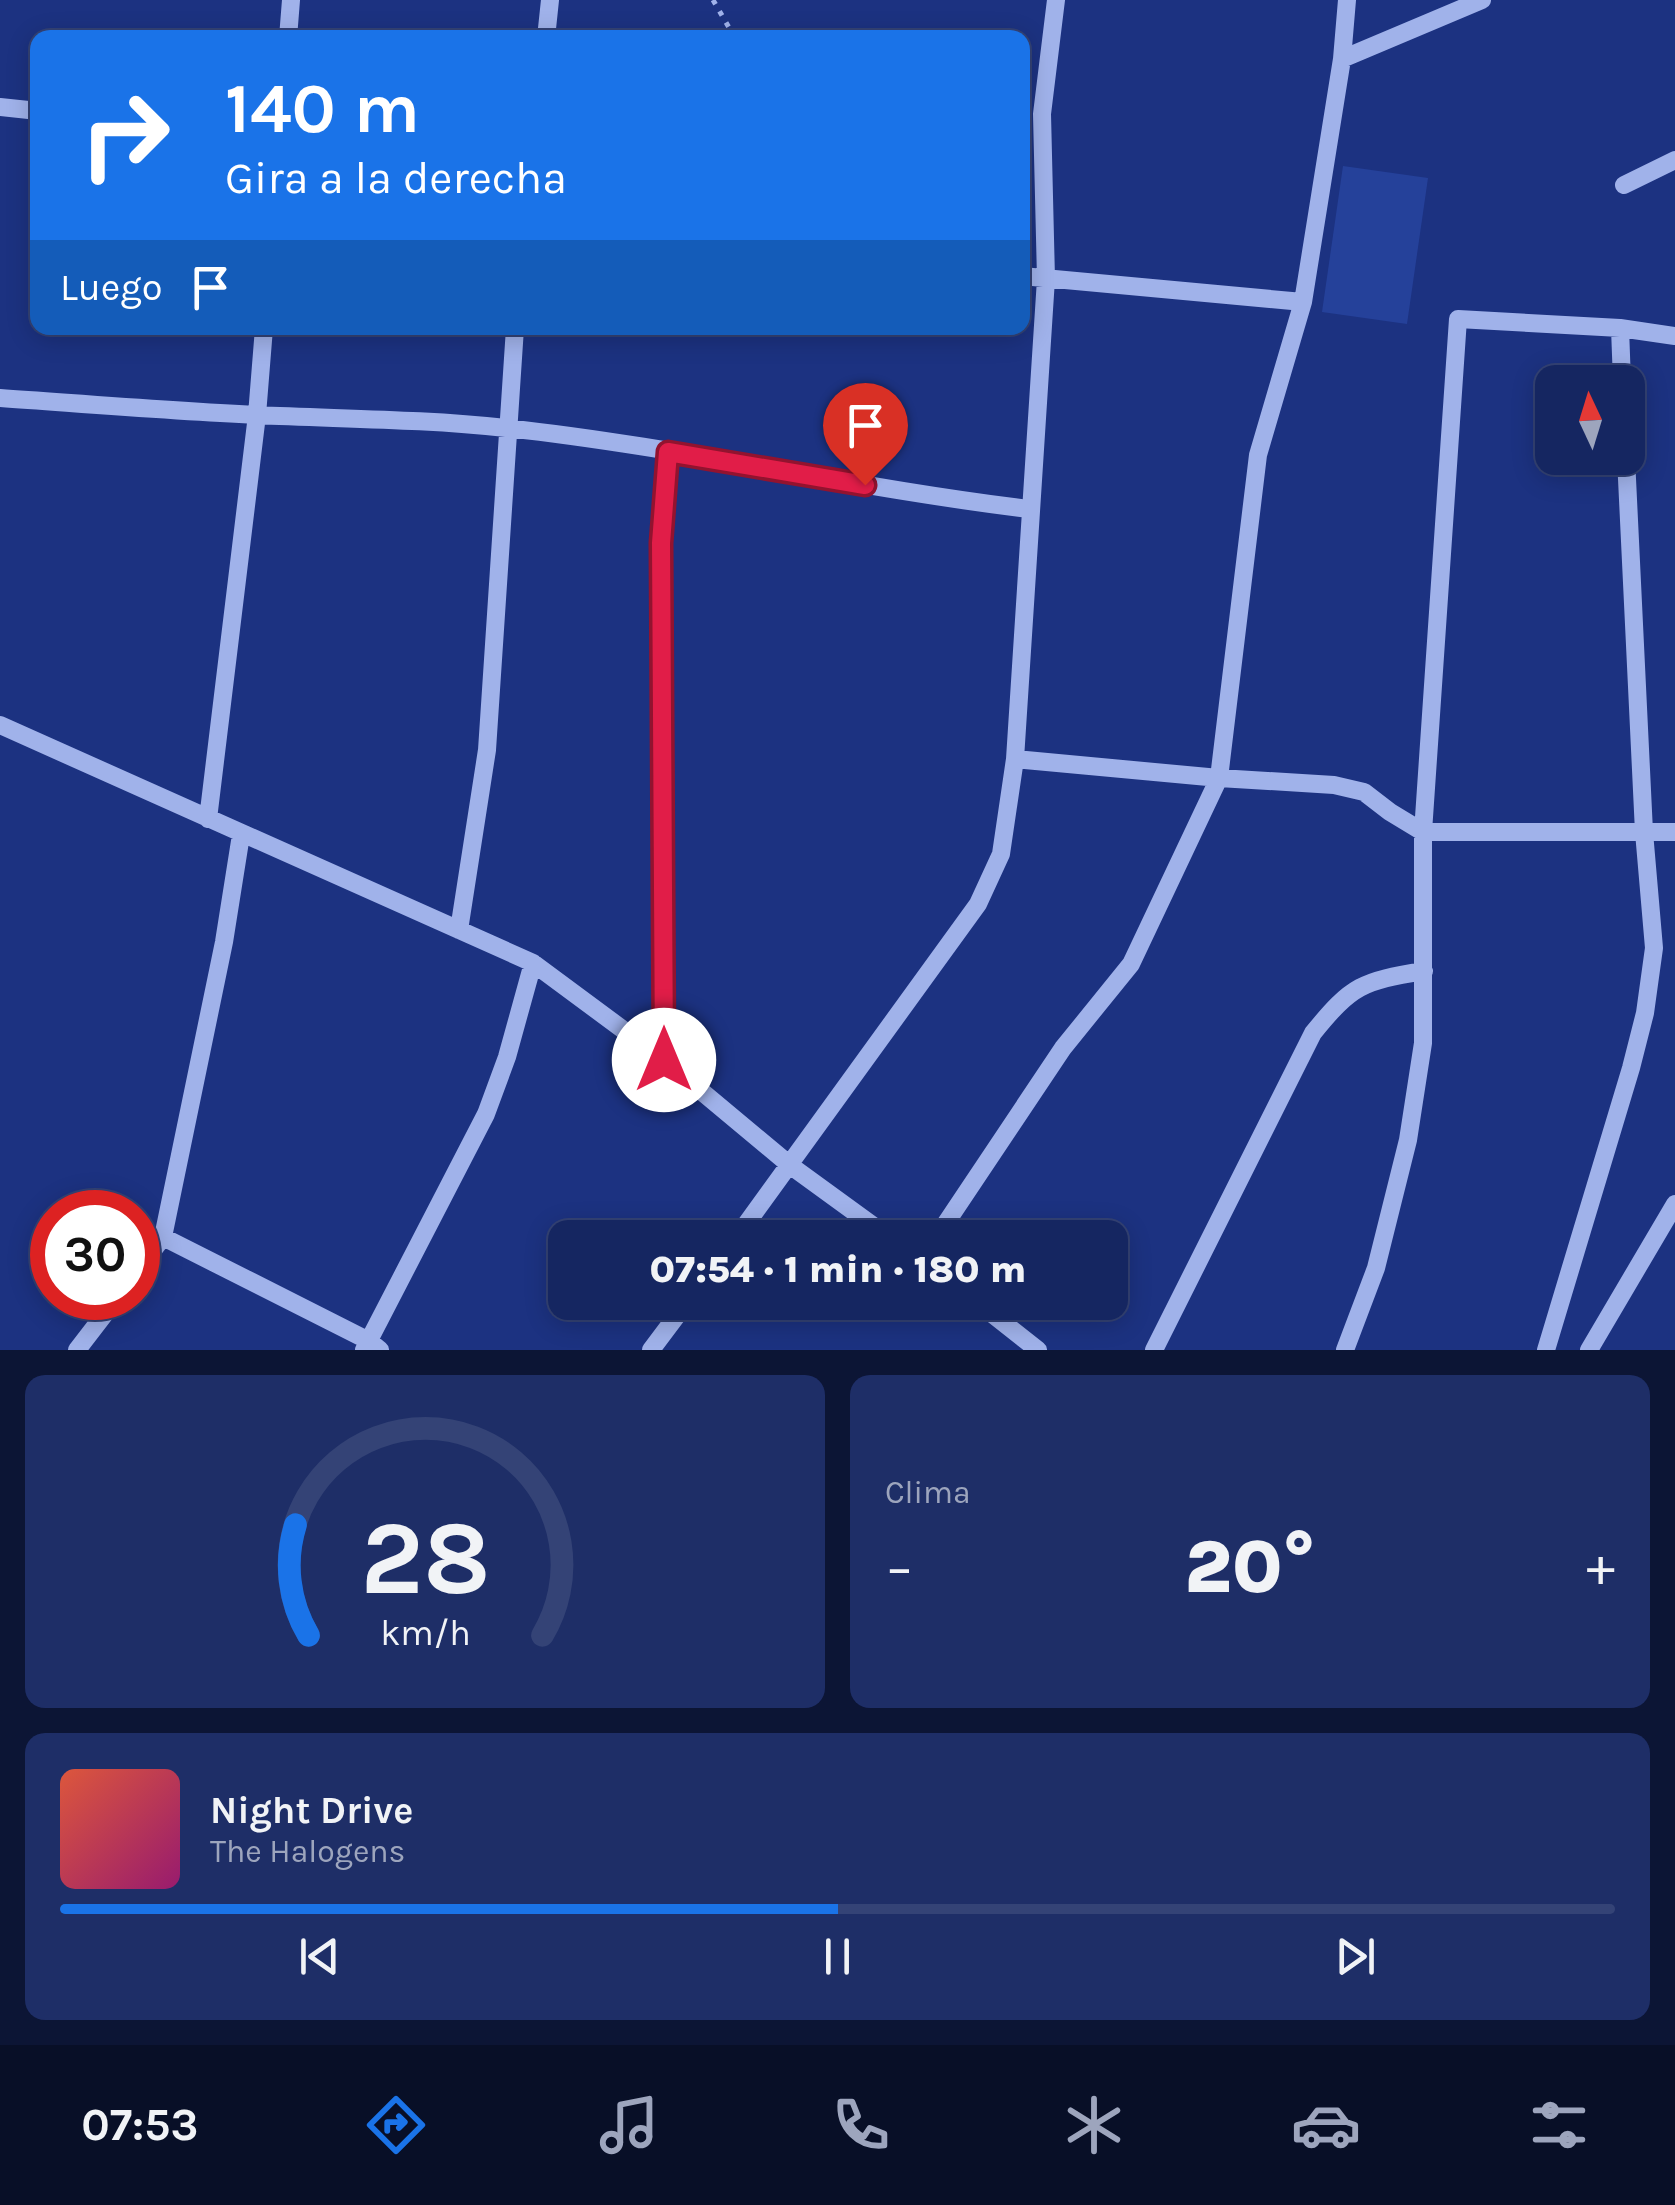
<!DOCTYPE html>
<html lang="es">
<head>
<meta charset="utf-8">
<style>
	:root { --surface:#152661; --page:#1e2e67; --text:#f1f3f6; --muted:#9da5bd; --line:#344376; --accent:#1a73e8 }
	body { margin:0; font-family:Karla,sans-serif; background:var(--page); color:var(--text); height:100vh; display:flex; flex-direction:column; font-size:38px; white-space:nowrap }
	* { box-sizing:border-box; margin:0 }
	p { font-size:32px; color:var(--muted) }
	.icon { flex:none; width:55px; height:55px; fill:none; stroke:currentColor; stroke-width:2; stroke-linecap:round; stroke-linejoin:round }
	.map { position:relative; height:1350px; overflow:hidden }
	.details { display:flex; flex-direction:column; gap:25px; padding:25px; background:#0c1535; flex:1 }
	.details>* { flex:none }
	.top-card { position:absolute; left:30px; top:30px; width:1000px; height:305px; border-radius:20px; box-shadow:0 5px 25px #0003,0 0 0 2px var(--line); background:#1a73e8; color:#fff; overflow:hidden }
	.needle { width:65px; rotate:356deg }
	.fabs { position:absolute; left:1535px; top:365px; display:grid; gap:20px }
	.fabs a { display:grid; place-items:center; width:110px; height:110px; border-radius:20px; background:var(--surface); box-shadow:0 5px 25px #0003,0 0 0 2px var(--line); font-size:50px }
	.speed { position:absolute; left:30px; top:1190px; display:flex; gap:20px; font-size:50px; font-weight:700; text-align:center }
	.speed>* { display:grid; place-content:center; width:130px; height:130px; border-radius:50%; background:var(--surface); box-shadow:0 5px 25px #0003,0 0 0 2px var(--line); line-height:1 }
	.speed .limit { border:15px solid #d22; background:#fff; color:#111 }
	.pin { position:absolute; display:grid; place-items:center; width:85px; height:85px; color:#fff; margin:-102px -42px; border-radius:50% 50% 50% 0; rotate:-45deg; box-shadow:0 0 10px #0007 }
	.pin .icon { rotate:45deg }
	.me { position:absolute; width:110px; margin:-55px; rotate:0deg; stroke-linejoin:round; filter:drop-shadow(0 0 8px #0008) }
	.turn { display:flex; align-items:center; gap:35px; height:210px; padding:0 30px; font-size:45px }
	.turn .icon { width:130px; height:130px; stroke-width:2.5 }
	.turn b { display:block; font-size:70px; line-height:85px }
	.then { display:flex; align-items:center; height:95px; padding:0 30px; background:#0003; gap:20px; font-size:38px }
	.big { font-size:75px; font-weight:800; line-height:1.1 }
	.details .card { flex:1; display:flex; flex-direction:column; justify-content:center; gap:15px; min-width:0; padding:0 35px; border-radius:20px; background:var(--page) }
	.details .dial { align-items:center; gap:0 }
	.dial svg { height:260px; overflow:visible; fill:none; stroke:var(--line); stroke-width:7; stroke-linecap:round; text-anchor:middle }
	.dial text { fill:var(--text); stroke:none }
	.song { display:flex; align-items:center; gap:30px }
	.cover { width:120px; height:120px; border-radius:15px; background:linear-gradient(135deg,hsl(10 70% 55%),hsl(320 70% 35%)) }
	.played { height:10px; border-radius:5px; background:linear-gradient(90deg,var(--accent) 50%,var(--line) 50%) }
	.keys { display:flex; justify-content:space-around; direction:ltr }
	.heat { display:flex; justify-content:space-between; align-items:center; font-size:55px; direction:ltr }
	.details .tiles { flex:1; display:grid; gap:25px; grid-template-columns:1fr 1fr }
	.card:last-child { grid-column:span 2 }
	.trip { position:absolute; left:548px; top:1220px; width:580px; height:100px; border-radius:20px; background:var(--surface); box-shadow:0 5px 25px #0003,0 0 0 2px var(--line); font-weight:800; line-height:100px; text-align:center }
	.menu { display:flex; height:160px; justify-content:space-around; align-items:center; background:#080f27; color:var(--muted) }
	.menu .icon { width:70px; height:70px }
	.menu .on { color:var(--accent) }
	.menu b { font-size:45px; color:var(--text) }
	.map>svg:first-child { display:block }
	.green { fill:#25419a }
	.lines { fill:none; stroke-linecap:round; stroke-linejoin:round }
	.path { stroke:#a0b2ea; stroke-width:5; stroke-dasharray:5 8; stroke-linecap:butt }
	.minor { stroke:#a0b2ea; stroke-width:18 }
	.route-casing { stroke:#92132f; stroke-width:25 }
	.route { stroke:#e11d48; stroke-width:18 }
</style>
</head>
<body>
<div class="map">
<svg width="1675" height="1350" viewBox="0 0 1675 1350">
	<rect width="100%" height="100%" fill="#1c3281"/>
	<path class="green" d="M 1343,166 L 1428,178 L 1407,324 L 1322,312 Z"/>
	<g class="lines">
		<path class="path" d="M 713,0 L 735,38"/>
		<path class="minor" d="M 288,38 L 291,0
			M 546,38 L 550,0
			M 1342,59 L 1482,0
			M 0,107 L 38,111
			M 1624,185 L 1675,160
			M 1022,276 L 1303,302
			M 1620,328 L 1622,382
			M 0,398 C 86,404 171,411 257,415 C 340,419 423,419 506,428 C 681,447 854,488 1029,509
			M 0,725 L 533,963 L 664,1060 L 791,1166 L 890,1238
			M 1015,759 L 1219,778 L 1334,785 L 1364,792 L 1390,812 L 1423,832 L 1675,832
			M 208,819 L 257,415 L 264,328
			M 459,930 L 487,750 L 515,328
			M 664,1060 L 661,543 L 668,452
			M 163,1237 L 369,1341 L 380,1350
			M 736,1238 L 978,904 L 1001,854 L 1015,759 L 1046,279 L 1042,114 L 1056,0
			M 936,1238 L 1063,1048 L 1131,964 L 1219,778 L 1258,455 L 1303,302 L 1342,59 L 1347,0
			M 138,1270 L 163,1237 L 224,942 L 241,835
			M 977,1302 L 1038,1350
			M 77,1350 L 117,1298
			M 364,1350 L 486,1114 L 507,1057 L 533,963
			M 651,1350 L 687,1302
			M 1154,1350 L 1313,1033 C 1352,985 1362,981 1424,971
			M 1345,1350 L 1376,1268 L 1408,1140 L 1423,1043 L 1423,832 L 1458,319 L 1620,328 L 1675,336
			M 1546,1350 L 1631,1068 L 1645,1013 L 1654,948 L 1644,832 L 1626,458
			M 1589,1350 L 1675,1204"/>
	</g>
	<g class="lines">
		<g class="route-casing">
			<path id="route" d="M 664,1060 L 661,543 L 668,452 L 865,485"/>
		</g>
		<use href="#route" class="route"/>
	</g>
</svg>
<div class="fabs">
<a><svg class="needle" viewBox="-14 -14 28 28"><path d="M0-13l5 13h-10z" fill="#e53935"/><path d="M0 13l5-13h-10z" fill="#9da5bd"/></svg></a>
</div>
<div class="speed"><div class="limit">30</div></div>
<div class="pin" style="left:865px;top:485px;background:#d93025"><svg class="icon" aria-label="arrive" viewBox="0 0 24 24"><path d="M6 21V4h12l-3 4 3 4H6"/></svg></div>
<svg class="me" style="left:664px;top:1060px" viewBox="-20 -20 40 40"><circle r="19" fill="#fff"/><path d="M0-13L10 11 0 6-10 11z" fill="#e11d48"/></svg>
<div class="trip">07:54 · 1 min · 180 m</div>
<div class="top-card">
<div class="turn"><svg class="icon" aria-label="right" viewBox="0 0 24 24"><path d="M7 20v-9h11M14 6l5 5-5 5"/></svg><div><b>140 m</b>Gira a la derecha</div></div>
<div class="then">Luego<svg class="icon" aria-label="arrive" viewBox="0 0 24 24"><path d="M6 21V4h12l-3 4 3 4H6"/></svg></div>
</div>
</div>
<section class="details">
<div class="tiles">
<div class="card dial"><svg viewBox="0 0 100 80">
<path d="M14 69A42 42 0 1 1 86 69"/>
<path d="M14 69A42 42 0 0 1 10 35" stroke="#1a73e8"/>
<text x="50" y="56" font-size="32" font-weight="700">28</text>
<text x="50" y="72" font-size="11">km/h</text>
</svg></div>
<div class="card"><p>Clima</p>
<div class="heat"><a>−</a><b class="big">20°</b><a>+</a></div>
</div>
<div class="card">
<div class="song"><i class="cover"></i><div><b>Night Drive</b><p>The Halogens</p></div></div>
<div class="played"></div>
<div class="keys"><svg class="icon" aria-label="previous" viewBox="0 0 24 24"><path d="M18 5L8 12l10 7zM5 5v14"/></svg><svg class="icon" aria-label="pause" viewBox="0 0 24 24"><path d="M8 5v14M16 5v14"/></svg><svg class="icon" aria-label="next" viewBox="0 0 24 24"><path d="M6 5l10 7-10 7zM19 5v14"/></svg></div>
</div>
</div>
</section>
<nav class="menu">
<b>07:53</b>
<svg class="icon on" aria-label="directions" viewBox="0 0 24 24"><path d="M12 3l9 9-9 9-9-9zM9 14v-3h6M13 9l2 2-2 2"/></svg>
<svg class="icon" aria-label="music" viewBox="0 0 24 24"><path d="M9 18V5l10-2v13"/><circle cx="6" cy="18" r="3"/><circle cx="16" cy="16" r="3"/></svg>
<svg class="icon" aria-label="phone" viewBox="0 0 24 24"><path d="M5 4h4l2 5-3 2q2 4 5 5l2-3 5 2v4C11 20 4 13 5 4z"/></svg>
<svg class="icon" aria-label="climate" viewBox="0 0 24 24"><path d="M12 3v18M4 7l16 10M4 17L20 7"/></svg>
<svg class="icon" aria-label="car" viewBox="0 0 24 24"><path d="M5 17H2v-5l4-1 3-4h7l3 4 3 1v5h-3M9 17h6M6 11h13"/><circle cx="7" cy="17" r="2"/><circle cx="17" cy="17" r="2"/></svg>
<svg class="icon" aria-label="filters" viewBox="0 0 24 24"><path d="M4 7h16M4 17h16"/><circle cx="9" cy="7" r="2"/><circle cx="15" cy="17" r="2"/></svg>
</nav>
</body>
</html>
